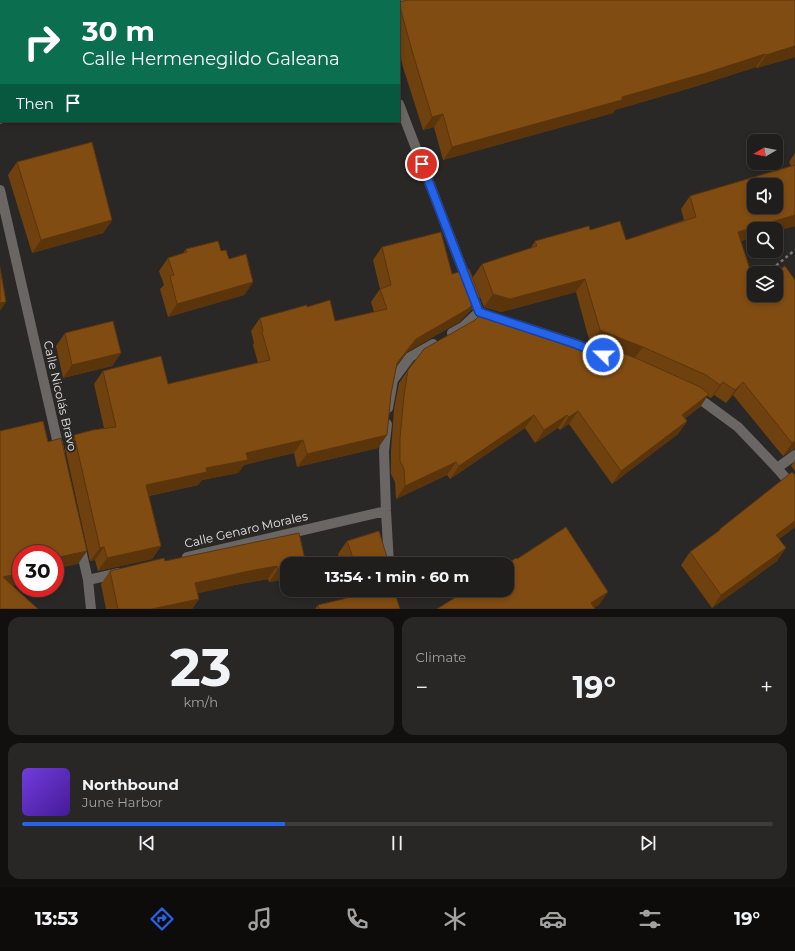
<!DOCTYPE html>
<html lang="en">
<head>
<meta charset="utf-8">
<style>
	:root { --surface:#201e1c; --page:#282725; --text:#f1f3f6; --muted:#a2a2a3; --line:#3d3c3b; --accent:#2563eb }
	body { margin:0; font-family:Montserrat,sans-serif; background:var(--page); color:var(--text); height:100vh; display:flex; flex-direction:column; font-size:15px; white-space:nowrap }
	* { box-sizing:border-box; margin:0 }
	p { font-size:13px; color:var(--muted) }
	.icon { flex:none; width:22px; height:22px; fill:none; stroke:currentColor; stroke-width:2; stroke-linecap:round; stroke-linejoin:round }
	.map { position:relative; height:609px; overflow:hidden }
	.details { display:flex; flex-direction:column; gap:8px; padding:8px; background:#12100f; flex:1 }
	.details>* { flex:none }
	.guide { position:absolute; left:0px; top:0px; width:400px; height:122px; box-shadow:0 2px 6px #0003,0 0 0 1px var(--line); background:#0b6e4f; color:#fff; overflow:hidden }
	.needle { width:26px; rotate:260deg }
	.fabs { position:absolute; left:747px; top:134px; display:grid; gap:8px }
	.fabs a { display:grid; place-items:center; width:36px; height:36px; border-radius:8px; background:var(--surface); box-shadow:0 2px 6px #0003,0 0 0 1px var(--line); font-size:20px }
	.speed { position:absolute; left:12px; top:545px; display:flex; gap:8px; font-size:20px; font-weight:700; text-align:center }
	.speed>* { display:grid; place-content:center; width:52px; height:52px; border-radius:50%; background:var(--surface); box-shadow:0 2px 6px #0003,0 0 0 1px var(--line); line-height:1 }
	.speed .limit { border:6px solid #d22; background:#fff; color:#111 }
	.pin { position:absolute; display:grid; place-items:center; width:34px; height:34px; color:#fff; margin:-17px; border:2px solid #fff; border-radius:50%; box-shadow:0 1px 4px #0007 }
	.me { position:absolute; width:44px; margin:-22px; rotate:292deg; stroke-linejoin:round; filter:drop-shadow(0 0 3px #0008) }
	.turn { display:flex; align-items:center; gap:14px; height:84px; padding:0 16px; font-size:18px }
	.turn .icon { width:52px; height:52px; stroke-width:2.5 }
	.turn b { display:block; font-size:28px; line-height:34px }
	.then { display:flex; align-items:center; height:38px; padding:0 16px; background:#0003; gap:8px; font-size:15px }
	.big { font-size:30px; font-weight:700; line-height:1.1 }
	.details .widget { flex:1; display:flex; flex-direction:column; justify-content:center; gap:6px; min-width:0; padding:0 14px; border-radius:12px; background:var(--page) }
	.details .dial { align-items:center; gap:0 }
	.dial b { font-size:52px; line-height:1 }
	.song { display:flex; align-items:center; gap:12px }
	.cover { width:48px; height:48px; border-radius:6px; background:linear-gradient(135deg,hsl(260 70% 55%),hsl(260 70% 35%)) }
	.played { height:4px; border-radius:2px; background:linear-gradient(90deg,var(--accent) 35%,var(--line) 35%) }
	.keys { display:flex; justify-content:space-around; direction:ltr }
	.heat { display:flex; justify-content:space-between; align-items:center; font-size:22px; direction:ltr }
	.details .tiles { flex:1; display:grid; gap:8px; grid-template-columns:1fr 1fr }
	.widget:last-child { grid-column:span 2 }
	.trip { position:absolute; left:280px; top:557px; width:234px; height:40px; border-radius:12px; background:var(--surface); box-shadow:0 2px 6px #0003,0 0 0 1px var(--line); font-weight:700; line-height:40px; text-align:center }
	.tabs { display:flex; height:64px; justify-content:space-around; align-items:center; background:#0d0c0b; color:var(--muted) }
	.tabs .icon { width:28px; height:28px }
	.tabs .active { color:var(--accent) }
	.tabs b { font-size:18px; color:var(--text) }
	.map>svg:first-child { display:block }
	.lines { fill:none; stroke-linecap:round; stroke-linejoin:round }
	.path { stroke:#797775; stroke-width:2.5; stroke-dasharray:3 3; stroke-linecap:butt }
	.lane { stroke:#696663; stroke-width:10 }
	.street { stroke:#696663; stroke-width:10 }
	.wall { fill:#6f410f }
	.shaded-wall { fill:#5a350c }
	.building { fill:#814c11; stroke:#5a350c; fill-rule:evenodd }
	.route-casing { stroke:#184099; stroke-width:10 }
	.route { stroke:#2563eb; stroke-width:7 }
	.labels { text-anchor:middle; stroke-width:4; stroke-linejoin:round; paint-order:stroke }
	.street-label { font-size:12px; fill:#e4e2e1; stroke:#2a2826 }
</style>
</head>
<body>
<div class="map">
<svg width="795" height="609" viewBox="0 0 795 609">
	<rect width="100%" height="100%" fill="#2a2826"/>
	<g class="lines">
		<path class="path" d="M 767,273 L 795,250"/>
		<path class="lane" d="M 777,468 L 795,455"/>
		<path class="street" d="M 362,0 L 362,1
			M 399,2 L 404,0
			M 399,104 L 479,312
			M 0,119 L 1,118
			M 0,190 L 60,453
			M 479,312 L 495,318
			M 518,325 L 576,344 L 611,358
			M 452,333 L 463,327 L 479,312
			M 693,394 L 738,427 L 777,468 L 795,489
			M 388,408 L 393,380 L 410,357 L 433,344
			M 387,424 L 384,451 L 386,511 L 389,564
			M 80,545 L 88,580 L 91,609
			M 187,557 L 386,511
			M 88,580 L 119,573"/>
	</g>
	<path class="wall" d="M 132,0 L 242,0 L 242,1 L 133,1 Z
		M 399,2 L 795,57 L 757,68 L 756,67 L 697,86 L 615,110 L 613,113 L 443,160 L 434,127 L 423,130 L 403,67 L 399,50 Z
		M 795,153 L 795,226 L 776,231 L 754,229 L 754,237 L 741,241 L 754,295 L 795,280 L 795,449 L 794,449 L 783,456 L 733,395 L 726,403 L 714,395 L 711,398 L 707,396 L 700,407 L 685,418 L 687,421 L 678,434 L 612,484 L 569,424 L 560,430 L 558,428 L 535,443 L 525,428 L 450,479 L 447,475 L 396,499 L 395,482 L 391,474 L 391,451 L 394,409 L 399,383 L 408,370 L 596,356 L 603,348 L 590,343 L 576,292 L 501,312 L 484,307 L 480,297 L 471,310 L 459,322 L 407,352 L 397,365 L 391,394 L 387,435 L 378,448 L 297,467 L 294,453 L 244,465 L 238,473 L 202,480 L 198,485 L 149,496 L 161,546 L 152,559 L 98,571 L 95,560 L 90,561 L 65,448 L 74,435 L 104,428 L 94,384 L 103,371 L 168,384 L 258,363 L 253,345 L 254,343 L 251,331 L 260,318 L 307,307 L 335,321 L 374,312 L 371,302 L 380,289 L 373,260 L 382,247 L 452,274 L 473,277 L 482,264 L 531,248 L 535,241 L 590,230 L 626,240 L 684,220 L 681,209 L 690,196 L 791,166 L 789,162 Z
		M 17,162 L 112,220 L 103,233 L 32,253 L 8,175 Z
		M 186,249 L 221,251 L 253,282 L 244,295 L 168,317 L 160,289 L 164,285 L 159,271 L 168,258 L 183,253 Z
		M 65,333 L 121,353 L 112,366 L 63,378 L 56,346 Z
		M 795,460 L 795,471 L 791,466 Z
		M 795,474 L 795,527 L 779,539 L 777,561 L 712,608 L 681,565 L 690,552 L 718,532 L 720,529 Z
		M 347,541 L 389,564 L 341,564 L 338,554 Z
		M 287,564 L 287,579 L 269,582 L 268,579 L 240,584 L 197,593 L 199,599 L 192,609 L 106,609 L 101,584 L 110,571 Z
		M 350,590 L 394,590 L 400,609 L 315,609 L 318,605 L 352,597 Z"/>
	<path class="shaded-wall" d="M 795,46 L 795,57 L 757,68 L 766,55 Z
		M 765,54 L 756,67 L 697,86 L 615,110 L 613,113 L 443,160 L 452,147 L 622,97 Z
		M 0,84 L 1,84 L 1,96 L 0,96 Z
		M 443,114 L 434,127 L 423,130 L 432,117 Z
		M 795,215 L 795,226 L 776,231 L 776,229 L 754,229 L 754,237 L 729,245 L 738,232 Z
		M 112,220 L 103,233 L 32,253 L 41,240 Z
		M 585,279 L 576,292 L 501,312 L 484,307 L 493,294 Z
		M 253,282 L 244,295 L 168,317 L 177,304 Z
		M 480,297 L 471,310 L 459,322 L 407,352 L 388,376 L 416,339 Z
		M 6,302 L 0,311 L 0,303 Z
		M 600,330 L 643,347 L 633,360 L 604,346 L 603,348 L 590,343 Z
		M 121,353 L 112,366 L 63,378 L 72,365 Z
		M 723,382 L 714,395 L 711,398 L 720,385 Z
		M 743,382 L 733,395 L 726,403 L 735,390 Z
		M 709,394 L 700,407 L 673,428 L 682,415 Z
		M 578,411 L 569,424 L 560,430 L 569,417 Z
		M 534,415 L 525,428 L 450,479 L 459,466 Z
		M 567,415 L 558,428 L 535,443 L 544,430 Z
		M 687,421 L 678,434 L 612,484 L 621,471 Z
		M 387,435 L 378,448 L 297,467 L 307,454 Z
		M 303,440 L 294,453 L 244,465 L 238,473 L 202,480 L 198,485 L 137,498 L 146,485 L 206,468 L 246,453 Z
		M 795,441 L 795,449 L 794,449 L 783,456 L 792,443 Z
		M 456,462 L 447,475 L 396,499 L 405,486 Z
		M 795,521 L 795,527 L 767,548 L 776,535 Z
		M 161,546 L 152,559 L 98,571 L 107,558 Z
		M 104,547 L 95,560 L 90,561 L 100,548 Z
		M 786,548 L 777,561 L 712,608 L 721,595 Z
		M 87,551 L 78,564 L 55,569 L 55,558 Z
		M 277,566 L 268,579 L 240,584 L 186,596 L 195,583 L 249,571 Z
		M 287,568 L 287,579 L 269,582 L 278,569 Z
		M 21,573 L 21,584 L 0,589 L 3,577 Z
		M 608,592 L 599,605 L 593,609 L 591,603 Z
		M 199,599 L 192,609 L 152,609 Z"/>
	<path class="building" d="M 0,0 L 73,0 L 73,1 L 1,1 L 1,84 L 0,84 Z
		M 144,0 L 242,0 L 242,1 L 144,1 Z
		M 408,0 L 795,0 L 795,46 L 766,55 L 765,54 L 706,73 L 622,97 L 622,100 L 452,147 L 443,114 L 432,117 L 413,54 L 399,4 L 399,2 Z
		M 92,142 L 112,220 L 41,240 L 17,162 Z
		M 795,165 L 795,215 L 738,232 L 754,282 L 754,295 L 776,295 L 776,273 L 774,273 L 785,266 L 795,280 L 795,441 L 792,443 L 743,382 L 735,390 L 723,382 L 720,385 L 706,375 L 643,347 L 600,330 L 585,279 L 510,299 L 493,294 L 482,264 L 537,246 L 535,241 L 589,226 L 590,230 L 620,221 L 626,240 L 696,217 L 690,196 ZM 754,185 L 776,185 L 776,207 L 754,207 Z
		M 441,232 L 452,274 L 469,269 L 480,297 L 468,309 L 416,339 L 397,363 L 391,394 L 387,435 L 307,454 L 303,440 L 246,453 L 248,460 L 206,468 L 207,472 L 146,485 L 161,546 L 107,558 L 104,547 L 100,548 L 74,435 L 93,430 L 116,427 L 103,371 L 161,356 L 168,384 L 270,360 L 262,332 L 263,331 L 260,318 L 307,305 L 307,307 L 330,300 L 335,321 L 387,309 L 380,289 L 391,285 L 382,247 Z
		M 218,241 L 221,251 L 226,250 L 229,259 L 246,254 L 253,282 L 177,304 L 170,276 L 174,275 L 168,258 L 187,252 L 186,249 Z
		M 0,267 L 6,302 L 0,303 Z
		M 485,310 L 608,361 L 604,346 L 638,359 L 700,387 L 709,394 L 682,415 L 687,421 L 621,471 L 578,411 L 569,417 L 567,415 L 544,430 L 534,415 L 459,466 L 456,462 L 405,486 L 404,469 L 400,461 L 400,438 L 404,396 L 408,370 L 424,349 L 475,320 Z
		M 113,321 L 121,353 L 72,365 L 65,333 Z
		M 43,421 L 48,442 L 61,438 L 87,551 L 55,558 L 55,554 L 21,554 L 21,573 L 3,577 L 38,609 L 0,609 L 0,431 Z
		M 792,472 L 795,475 L 795,521 L 776,535 L 786,548 L 721,595 L 690,552 L 720,530 L 720,529 Z
		M 566,527 L 608,592 L 591,603 L 595,609 L 437,609 L 467,590 L 507,590 L 507,564 L 516,558 L 517,559 Z
		M 379,531 L 389,564 L 355,564 L 347,541 Z
		M 299,533 L 306,564 L 287,564 L 287,568 L 278,569 L 277,566 L 249,571 L 195,583 L 199,599 L 152,609 L 118,609 L 110,571 L 164,558 L 165,561 Z
		M 363,590 L 394,590 L 400,609 L 319,609 L 318,605 L 364,594 Z"/>
	<g class="lines">
		<g class="route-casing">
			<path id="route" d="M 422,164 L 479,312 L 576,344 L 603,355"/>
		</g>
		<use href="#route" class="route"/>
	</g>
	<g class="labels">
		<g class="street-label">
			<text transform="translate(60 396) rotate(77)" y="4">Calle Nicolás Bravo</text>
			<text transform="translate(246 530) rotate(-13)" y="4">Calle Genaro Morales</text>
		</g>
	</g>
</svg>
<div class="fabs">
<a><svg class="needle" viewBox="-14 -14 28 28"><path d="M0-13l5 13h-10z" fill="#e53935"/><path d="M0 13l5-13h-10z" fill="#a2a2a3"/></svg></a>
<a><svg class="icon" aria-label="sound" viewBox="0 0 24 24"><path d="M4 9h4l5-4v14l-5-4H4zM17 9q2 3 0 6"/></svg></a>
<a><svg class="icon" aria-label="search" viewBox="0 0 24 24"><circle cx="10" cy="10" r="6"/><path d="M15 15l6 6"/></svg></a>
<a><svg class="icon" aria-label="layers" viewBox="0 0 24 24"><path d="M12 4l9 5-9 5-9-5zM3 14l9 5 9-5"/></svg></a>
</div>
<div class="speed"><div class="limit">30</div></div>
<div class="pin" style="left:422px;top:164px;background:#d93025"><svg class="icon" aria-label="arrive" viewBox="0 0 24 24"><path d="M6 21V4h12l-3 4 3 4H6"/></svg></div>
<svg class="me" style="left:603px;top:355px" viewBox="-20 -20 40 40"><circle r="17" fill="#2563eb" stroke="#fff" stroke-width="3"/><path d="M0-11L8 9 0 5-8 9z" fill="#fff"/></svg>
<div class="trip">13:54 · 1 min · 60 m</div>
<div class="guide">
<div class="turn"><svg class="icon" aria-label="right" viewBox="0 0 24 24"><path d="M7 20v-9h11M14 6l5 5-5 5"/></svg><div><b>30 m</b>Calle Hermenegildo Galeana</div></div>
<div class="then">Then<svg class="icon" aria-label="arrive" viewBox="0 0 24 24"><path d="M6 21V4h12l-3 4 3 4H6"/></svg></div>
</div>
</div>
<section class="details">
<div class="tiles">
<div class="widget dial"><b>23</b><p>km/h</p></div>
<div class="widget"><p>Climate</p>
<div class="heat"><a>−</a><b class="big">19°</b><a>+</a></div>
</div>
<div class="widget">
<div class="song"><i class="cover"></i><div><b>Northbound</b><p>June Harbor</p></div></div>
<div class="played"></div>
<div class="keys"><svg class="icon" aria-label="previous" viewBox="0 0 24 24"><path d="M18 5L8 12l10 7zM5 5v14"/></svg><svg class="icon" aria-label="pause" viewBox="0 0 24 24"><path d="M8 5v14M16 5v14"/></svg><svg class="icon" aria-label="next" viewBox="0 0 24 24"><path d="M6 5l10 7-10 7zM19 5v14"/></svg></div>
</div>
</div>
</section>
<nav class="tabs">
<b>13:53</b>
<svg class="icon active" aria-label="directions" viewBox="0 0 24 24"><path d="M12 3l9 9-9 9-9-9zM9 14v-3h6M13 9l2 2-2 2"/></svg>
<svg class="icon" aria-label="music" viewBox="0 0 24 24"><path d="M9 18V5l10-2v13"/><circle cx="6" cy="18" r="3"/><circle cx="16" cy="16" r="3"/></svg>
<svg class="icon" aria-label="phone" viewBox="0 0 24 24"><path d="M5 4h4l2 5-3 2q2 4 5 5l2-3 5 2v4C11 20 4 13 5 4z"/></svg>
<svg class="icon" aria-label="climate" viewBox="0 0 24 24"><path d="M12 3v18M4 7l16 10M4 17L20 7"/></svg>
<svg class="icon" aria-label="car" viewBox="0 0 24 24"><path d="M5 17H2v-5l4-1 3-4h7l3 4 3 1v5h-3M9 17h6M6 11h13"/><circle cx="7" cy="17" r="2"/><circle cx="17" cy="17" r="2"/></svg>
<svg class="icon" aria-label="filters" viewBox="0 0 24 24"><path d="M4 7h16M4 17h16"/><circle cx="9" cy="7" r="2"/><circle cx="15" cy="17" r="2"/></svg>
<b>19°</b>
</nav>
</body>
</html>
